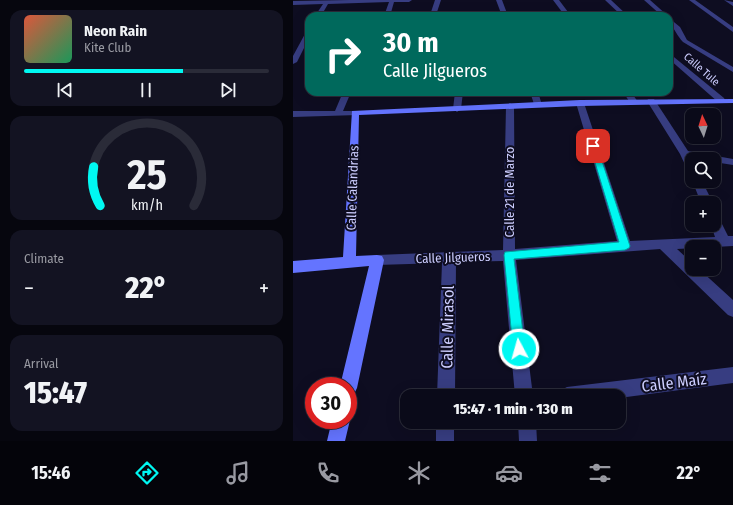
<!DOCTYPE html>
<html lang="en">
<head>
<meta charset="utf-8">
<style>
	:root { --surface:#0a0a19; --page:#131322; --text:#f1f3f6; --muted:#999aa2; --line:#2a2b38; --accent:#00f8f2 }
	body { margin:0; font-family:"Fira Sans Condensed",sans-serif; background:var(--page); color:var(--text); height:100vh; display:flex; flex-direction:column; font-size:15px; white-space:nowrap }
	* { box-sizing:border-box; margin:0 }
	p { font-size:13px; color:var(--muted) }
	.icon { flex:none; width:22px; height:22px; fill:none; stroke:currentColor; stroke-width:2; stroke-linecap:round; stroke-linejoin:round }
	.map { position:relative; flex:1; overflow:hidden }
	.sheet { display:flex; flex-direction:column; gap:10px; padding:10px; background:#06060e; width:293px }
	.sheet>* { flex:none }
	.guide { position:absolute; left:12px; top:12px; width:368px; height:84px; border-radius:12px; box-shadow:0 4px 16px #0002,0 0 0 1px var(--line); background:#00695c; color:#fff; overflow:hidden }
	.needle { width:26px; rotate:356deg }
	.controls { position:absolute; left:392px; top:108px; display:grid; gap:8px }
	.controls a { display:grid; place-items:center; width:36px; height:36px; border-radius:8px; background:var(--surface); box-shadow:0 4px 16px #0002,0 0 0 1px var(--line); font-size:20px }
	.speed { position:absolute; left:12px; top:377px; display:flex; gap:8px; font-size:20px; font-weight:700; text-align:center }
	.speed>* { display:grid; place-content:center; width:52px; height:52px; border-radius:50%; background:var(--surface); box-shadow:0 4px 16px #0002,0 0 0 1px var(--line); line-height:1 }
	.speed .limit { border:6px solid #d22; background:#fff; color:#111 }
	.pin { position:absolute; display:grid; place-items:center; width:34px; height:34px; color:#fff; margin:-17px; border-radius:8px; box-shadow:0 2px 6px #0006 }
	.me { position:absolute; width:44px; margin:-22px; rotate:354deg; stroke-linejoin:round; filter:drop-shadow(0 0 3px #0008) }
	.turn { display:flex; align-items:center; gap:14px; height:84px; padding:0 12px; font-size:18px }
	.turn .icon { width:52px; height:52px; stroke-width:2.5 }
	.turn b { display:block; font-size:28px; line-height:34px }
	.big { font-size:30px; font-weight:800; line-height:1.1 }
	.sheet .tile { flex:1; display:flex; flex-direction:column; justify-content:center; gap:6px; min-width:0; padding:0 14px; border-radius:12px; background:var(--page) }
	.sheet .dial { align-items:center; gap:0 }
	.dial svg { height:104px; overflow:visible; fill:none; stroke:var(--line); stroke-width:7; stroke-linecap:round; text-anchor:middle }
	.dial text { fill:var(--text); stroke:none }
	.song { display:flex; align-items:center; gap:12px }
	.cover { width:48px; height:48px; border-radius:6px; background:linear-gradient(135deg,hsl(10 70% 55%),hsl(150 70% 35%)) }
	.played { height:4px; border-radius:2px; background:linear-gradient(90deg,var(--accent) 65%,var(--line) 65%) }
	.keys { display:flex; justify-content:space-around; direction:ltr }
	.heat { display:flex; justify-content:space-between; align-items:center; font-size:22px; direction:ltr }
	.trip { position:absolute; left:107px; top:389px; width:226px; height:40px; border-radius:12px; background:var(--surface); box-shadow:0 4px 16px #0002,0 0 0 1px var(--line); font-weight:800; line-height:40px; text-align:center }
	.tabs { display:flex; height:64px; justify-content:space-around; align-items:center; background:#04040a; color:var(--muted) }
	.tabs .icon { width:28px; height:28px }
	.tabs .on { color:var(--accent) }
	.tabs b { font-size:18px; color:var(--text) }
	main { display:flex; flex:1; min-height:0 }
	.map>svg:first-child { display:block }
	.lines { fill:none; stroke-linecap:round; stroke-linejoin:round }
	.street { fill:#373d81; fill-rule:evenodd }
	.secondary { fill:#6474ff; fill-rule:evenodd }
	.route { fill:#00f8f2; stroke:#00a19d }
	.labels { text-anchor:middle; stroke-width:4; stroke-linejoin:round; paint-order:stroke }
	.far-street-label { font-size:11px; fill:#cdceff; stroke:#0e0d21 }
	.street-label { font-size:13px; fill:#cdceff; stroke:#0e0d21 }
	.near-street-label { font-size:16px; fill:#cdceff; stroke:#0e0d21 }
</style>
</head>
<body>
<main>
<section class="sheet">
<div class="tile">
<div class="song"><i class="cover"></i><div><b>Neon Rain</b><p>Kite Club</p></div></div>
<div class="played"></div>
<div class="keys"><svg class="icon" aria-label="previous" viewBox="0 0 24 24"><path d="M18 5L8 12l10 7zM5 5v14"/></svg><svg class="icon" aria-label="pause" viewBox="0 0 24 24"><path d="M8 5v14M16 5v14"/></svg><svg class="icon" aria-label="next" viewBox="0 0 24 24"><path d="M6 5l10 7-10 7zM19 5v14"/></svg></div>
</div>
<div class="tile dial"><svg viewBox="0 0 100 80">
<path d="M14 69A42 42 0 1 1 86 69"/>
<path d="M14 69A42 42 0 0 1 9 39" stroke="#00f8f2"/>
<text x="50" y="56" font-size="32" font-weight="700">25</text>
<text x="50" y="72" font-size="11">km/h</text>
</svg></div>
<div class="tile"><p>Climate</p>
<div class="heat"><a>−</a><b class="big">22°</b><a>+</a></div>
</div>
<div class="tile"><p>Arrival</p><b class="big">15:47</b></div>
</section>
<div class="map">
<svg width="440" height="441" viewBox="0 0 440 441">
	<rect width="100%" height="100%" fill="#0e0d21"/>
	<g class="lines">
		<path class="street" d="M 56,0 L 119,0 L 116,2 L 101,2 L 97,16 L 91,16 L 96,2 L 35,4 L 28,16 L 22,16 L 30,4 L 0,5 L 0,1 Z
			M 142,0 L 148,0 L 144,12 L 141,14 L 138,12 Z
			M 203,0 L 209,0 L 215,16 L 209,16 Z
			M 260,0 L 266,0 L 278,16 L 272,16 Z
			M 312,0 L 318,0 L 335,16 L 329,16 Z
			M 351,0 L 357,0 L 375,16 L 369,16 Z
			M 396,0 L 402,0 L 440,27 L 440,32 Z
			M 431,0 L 440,2 L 440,6 Z
			M 376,18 L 387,27 L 394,40 L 440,67 L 440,72 L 390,42 C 384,36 382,29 376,23 Z
			M 16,30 L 16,38 L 4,62 L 0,64 L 0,56 L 13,32 Z
			M 376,53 L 431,98 L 432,100 L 431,102 L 425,102 L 376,59 Z
			M 50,92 L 58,92 L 50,111 L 65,111 L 66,113 L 65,115 L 0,117 L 0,111 L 42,111 Z
			M 162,92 L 170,92 L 168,109 L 164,112 L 160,109 Z
			M 237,92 L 245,92 L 249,105 L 248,107 L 242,107 Z
			M 330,92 L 338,92 L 345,102 L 344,104 L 338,104 Z
			M 355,99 L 361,99 L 395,151 L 440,159 L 440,165 L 421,162 L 421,159 L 399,158 L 399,172 L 395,171 L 387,154 L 354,101 Z
			M 287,100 L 291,103 L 337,241 L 422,237 L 418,225 L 421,225 L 421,215 L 425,216 L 435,236 L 440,236 L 440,246 L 384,249 L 399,263 L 399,269 L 406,269 L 440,300 L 440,317 L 435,315 L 367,249 L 223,260 L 240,396 L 222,396 L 210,261 L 163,262 L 162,396 L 144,396 L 149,263 L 84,265 L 79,264 L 77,260 L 79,256 L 84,255 L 210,250 L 213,106 L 217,103 L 221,106 L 222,249 L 324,241 L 283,103 Z
			M 399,180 L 409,181 L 420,203 L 408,203 Z
			M 440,367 L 440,383 L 326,398 L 326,396 L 265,396 L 268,390 L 274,387 Z
			M 143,422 L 161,422 L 161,441 L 143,441 Z
			M 225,422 L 243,422 L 244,441 L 226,441 Z"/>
		<path class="secondary" d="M 440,99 L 440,103 L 287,106 L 66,115 L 63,256 L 84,255 L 89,256 L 91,260 L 64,388 L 61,394 L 55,397 L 55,386 L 47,386 L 76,266 L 0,273 L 0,261 L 50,257 L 59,111 L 287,100 Z
			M 55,415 L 57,420 L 52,441 L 34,441 L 39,420 L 55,420 Z"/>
	</g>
	<path class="route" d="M 298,144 L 303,144 L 304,146 L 337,246 L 336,248 L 332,250 L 221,259 L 232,349 L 230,353 L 226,355 L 222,353 L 220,349 L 211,255 L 212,252 L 326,242 L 297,146 Z"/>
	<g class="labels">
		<g class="far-street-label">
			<text transform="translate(409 69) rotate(41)" y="4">Calle Tule</text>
		</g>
		<g class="street-label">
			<text transform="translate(59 188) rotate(-88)" y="5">Calle Calandrias</text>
			<text transform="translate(216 192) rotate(-90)" y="5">Calle 21 de Marzo</text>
			<text transform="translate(160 257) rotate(-2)" y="5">Calle Jilgueros</text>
		</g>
		<g class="near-street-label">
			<text transform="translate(154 327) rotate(-89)" y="6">Calle Mirasol</text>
			<text transform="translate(381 382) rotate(-7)" y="6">Calle Maíz</text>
		</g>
	</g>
</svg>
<div class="controls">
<a><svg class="needle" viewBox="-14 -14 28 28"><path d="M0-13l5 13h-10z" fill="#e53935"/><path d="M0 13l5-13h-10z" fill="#999aa2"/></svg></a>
<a><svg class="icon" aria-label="search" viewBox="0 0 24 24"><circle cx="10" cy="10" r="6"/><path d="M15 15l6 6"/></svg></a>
<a>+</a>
<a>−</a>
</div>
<div class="speed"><div class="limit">30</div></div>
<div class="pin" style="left:300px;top:146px;background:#d93025"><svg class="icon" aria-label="arrive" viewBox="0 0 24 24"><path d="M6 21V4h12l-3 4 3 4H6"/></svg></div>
<svg class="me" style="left:226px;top:349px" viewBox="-20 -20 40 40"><circle r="17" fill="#00f8f2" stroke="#fff" stroke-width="3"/><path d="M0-11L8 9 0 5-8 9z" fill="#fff"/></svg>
<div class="trip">15:47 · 1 min · 130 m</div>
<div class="guide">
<div class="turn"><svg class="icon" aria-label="right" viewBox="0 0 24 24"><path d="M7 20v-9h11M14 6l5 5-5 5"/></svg><div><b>30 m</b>Calle Jilgueros</div></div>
</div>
</div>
</main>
<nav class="tabs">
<b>15:46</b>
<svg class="icon on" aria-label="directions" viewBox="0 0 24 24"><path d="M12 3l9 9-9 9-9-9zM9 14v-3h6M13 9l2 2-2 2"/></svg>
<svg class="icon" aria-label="music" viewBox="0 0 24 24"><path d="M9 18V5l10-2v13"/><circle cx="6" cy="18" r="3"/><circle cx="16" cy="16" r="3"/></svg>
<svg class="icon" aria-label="phone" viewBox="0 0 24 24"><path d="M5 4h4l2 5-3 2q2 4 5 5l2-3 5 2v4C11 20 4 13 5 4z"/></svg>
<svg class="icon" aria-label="climate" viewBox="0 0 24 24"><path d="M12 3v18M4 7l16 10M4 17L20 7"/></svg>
<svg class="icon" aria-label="car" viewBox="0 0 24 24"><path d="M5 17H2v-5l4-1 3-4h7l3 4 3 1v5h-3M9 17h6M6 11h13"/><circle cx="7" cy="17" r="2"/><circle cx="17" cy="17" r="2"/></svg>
<svg class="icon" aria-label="filters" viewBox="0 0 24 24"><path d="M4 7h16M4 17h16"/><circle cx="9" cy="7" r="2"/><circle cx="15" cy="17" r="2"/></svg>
<b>22°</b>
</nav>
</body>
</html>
